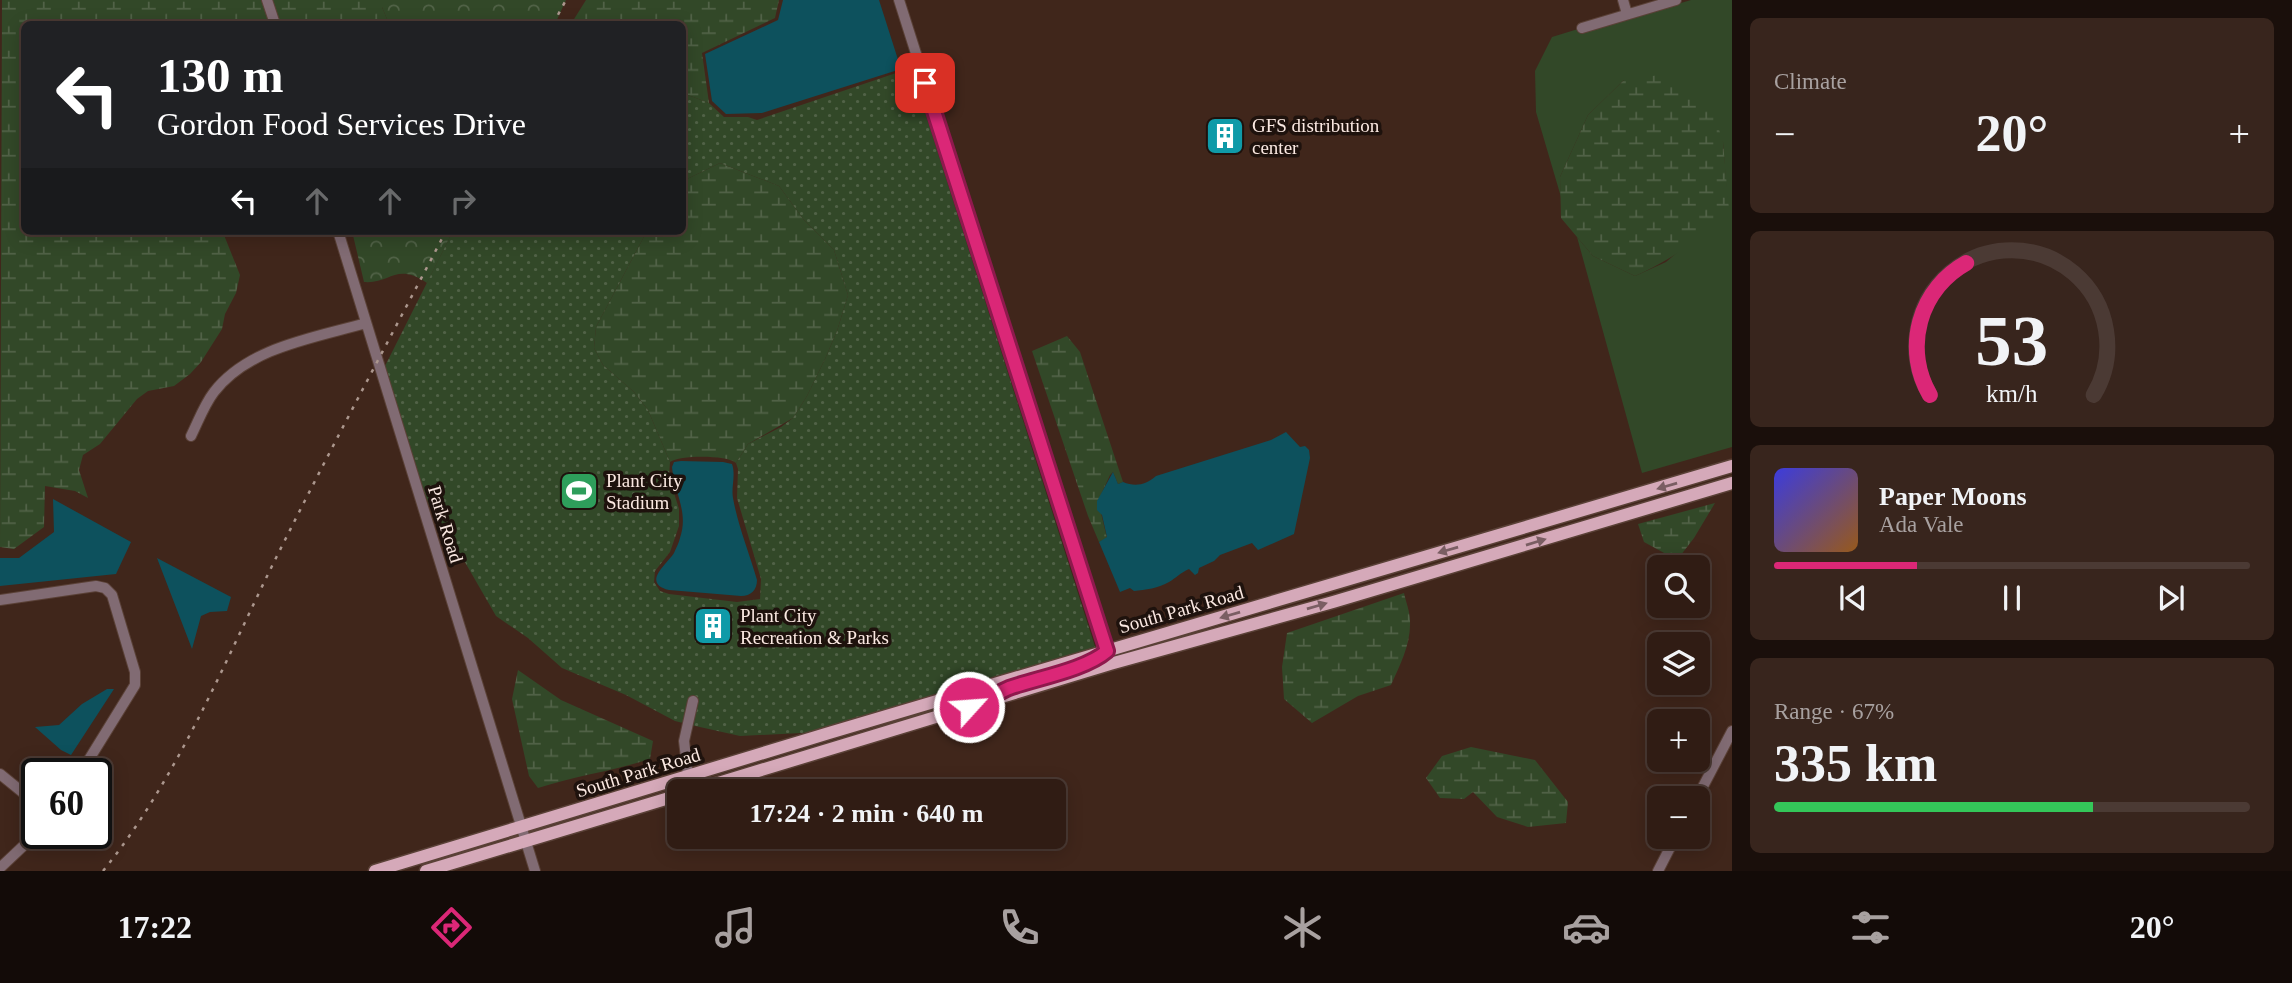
<!DOCTYPE html>
<html lang="en">
<head>
<meta charset="utf-8">
<style>
	:root { --surface:#301c14; --page:#38251d; --text:#f1f3f6; --muted:#a8a1a0; --line:#4b3a34; --accent:#db2777 }
	body { margin:0; font-family:"Times New Roman",serif; background:var(--page); color:var(--text); height:100vh; display:flex; flex-direction:column; font-size:26px; white-space:nowrap }
	* { box-sizing:border-box; margin:0 }
	p { font-size:23px; color:var(--muted) }
	.icon { flex:none; width:38px; height:38px; fill:none; stroke:currentColor; stroke-width:2; stroke-linecap:round; stroke-linejoin:round }
	.map { position:relative; flex:1; overflow:hidden }
	.sheet { display:flex; flex-direction:column; gap:18px; padding:18px; background:#1a0f0b; width:560px }
	.sheet>* { flex:none }
	.guide { position:absolute; left:21px; top:21px; width:665px; height:214px; border-radius:10px; box-shadow:0 4px 18px #0003,0 0 0 2px var(--line); background:#202124; color:#fff; overflow:hidden }
	.tools { position:absolute; left:1647px; top:555px; display:grid; gap:14px }
	.tools a { display:grid; place-items:center; width:63px; height:63px; border-radius:10px; background:var(--surface); box-shadow:0 4px 18px #0003,0 0 0 2px var(--line); font-size:35px }
	.speed { position:absolute; left:21px; top:758px; display:flex; gap:14px; font-size:35px; font-weight:700; text-align:center }
	.speed>* { display:grid; place-content:center; width:91px; height:91px; border-radius:50%; background:var(--surface); box-shadow:0 4px 18px #0003,0 0 0 2px var(--line); line-height:1 }
	.speed .limit { border:4px solid #111; border-radius:10px; background:#fff; color:#111 }
	.pin { position:absolute; display:grid; place-items:center; width:60px; height:60px; color:#fff; margin:-30px; border-radius:14px; box-shadow:0 4px 10px #0006 }
	.me { position:absolute; width:77px; margin:-38px; rotate:64deg; stroke-linejoin:round; filter:drop-shadow(0 0 5px #0008) }
	.turn { display:flex; align-items:center; gap:24px; height:147px; padding:0 21px; font-size:32px }
	.turn .icon { width:91px; height:91px; stroke-width:2.5 }
	.turn b { display:block; font-size:49px; line-height:60px }
	.lanes { display:flex; align-items:center; height:66px; padding:0 21px; background:#0003; justify-content:center; gap:35px; direction:ltr }
	.lanes .off { opacity:.35 }
	.big { font-size:52px; font-weight:600; line-height:1.1 }
	.sheet .card { flex:1; display:flex; flex-direction:column; justify-content:center; gap:10px; min-width:0; padding:0 24px; border-radius:10px; background:var(--page) }
	.sheet .dial { align-items:center; gap:0 }
	.dial svg { height:182px; overflow:visible; fill:none; stroke:var(--line); stroke-width:7; stroke-linecap:round; text-anchor:middle }
	.dial text { fill:var(--text); stroke:none }
	.song { display:flex; align-items:center; gap:21px }
	.cover { width:84px; height:84px; border-radius:10px; background:linear-gradient(135deg,hsl(240 70% 55%),hsl(30 70% 35%)) }
	.played { height:7px; border-radius:4px; background:linear-gradient(90deg,var(--accent) 30%,var(--line) 30%) }
	.keys { display:flex; justify-content:space-around; direction:ltr }
	.heat { display:flex; justify-content:space-between; align-items:center; font-size:38px; direction:ltr }
	.charge { height:10px; border-radius:5px; background:linear-gradient(90deg,#34c759 67%,var(--line) 0) }
	.trip { position:absolute; left:667px; top:779px; width:399px; height:70px; border-radius:10px; background:var(--surface); box-shadow:0 4px 18px #0003,0 0 0 2px var(--line); font-weight:600; line-height:70px; text-align:center }
	.tabs { display:flex; height:112px; justify-content:space-around; align-items:center; background:#130b08; color:var(--muted) }
	.tabs .icon { width:49px; height:49px }
	.tabs .selected { color:var(--accent) }
	.tabs b { font-size:32px; color:var(--text) }
	main { display:flex; flex:1; min-height:0 }
	.map>svg:first-child { display:block }
	.grass { fill:#324828 }
	.forest { fill:url(#forest-crowns) }
	.wetland { fill:url(#wetland-marsh) }
	.park { fill:url(#park-dots) }
	.water { fill:#0d515d }
	.lines { fill:none; stroke-linecap:round; stroke-linejoin:round }
	.minor-casing { stroke:#5a4137; stroke-width:12 }
	.major-casing { stroke:#5a4137; stroke-width:15 }
	.minor { stroke:#816b73; stroke-width:10 }
	.major { stroke:#d5a9b9; stroke-width:12 }
	.rail { stroke:#ac978e; stroke-width:2.5; stroke-dasharray:3.5 7; stroke-linecap:butt }
	.oneway { fill:#7a5e63 }
	.route-casing { stroke:#8e194d; stroke-width:18 }
	.route { stroke:#db2777; stroke-width:12 }
	.labels { text-anchor:middle; stroke-width:7; stroke-linejoin:round; paint-order:stroke }
	.poi-label { font-size:19px; fill:#fbe9e2; stroke:#1e120d; text-anchor:start }
	.street-label { font-size:19px; fill:#fbe9e2; stroke:#1e120d }
</style>
</head>
<body>
<main>
<div class="map">
<svg width="1732" height="871" viewBox="0 0 1732 871">
	<defs>
		<pattern id="forest-crowns" width="20" height="18" patternUnits="userSpaceOnUse" patternTransform="scale(1.75)"><rect width="20" height="18" fill="#324828"/><path d="M2 6a3 3 0 1 1 6 0M12 15a3 3 0 1 1 6 0" fill="none" stroke="#516247"/></pattern>
		<pattern id="wetland-marsh" width="20" height="14" patternUnits="userSpaceOnUse" patternTransform="scale(1.75)"><rect width="20" height="14" fill="#324828"/><path d="M1 5h8M5 5V1M11 12h8M15 12V8" fill="none" stroke="#516247"/></pattern>
		<pattern id="park-dots" width="8" height="8" patternUnits="userSpaceOnUse" patternTransform="scale(1.75)"><rect width="8" height="8" fill="#324828"/><path d="M2 2h.1M6 6h.1" fill="none" stroke="#516247" stroke-width="1.8" stroke-linecap="round"/></pattern>
	</defs>
	<rect width="100%" height="100%" fill="#40261b"/>
	<path class="grass" d="M 1691,0 L 1732,0 L 1732,447 L 1642,473 L 1577,237 L 1593,256 L 1635,276 L 1666,262 L 1728,209 L 1723,142 L 1624,80 L 1588,115 L 1560,177 L 1561,197 L 1536,112 L 1535,71 L 1552,37 L 1578,29 L 1580,33 Z"/>
	<path class="forest" d="M 382,0 L 566,0 L 555,24 L 389,24 L 382,7 Z
		M 352,231 L 453,231 L 427,283 C 396,262 391,284 364,282 Z"/>
	<path class="wetland" d="M 2,0 L 262,0 L 270,24 L 24,24 L 24,231 L 225,231 L 224,235 L 240,275 L 236,293 L 225,314 L 222,329 L 201,362 L 190,374 L 174,386 L 148,391 L 137,399 L 100,444 L 83,455 L 79,470 L 88,498 L 75,491 L 45,486 L 44,527 L 14,549 L 0,547 Z
		M 272,0 L 382,0 L 382,7 L 389,24 L 279,24 Z
		M 586,0 L 779,0 L 775,18 L 702,53 L 709,103 L 688,95 L 683,91 L 682,24 L 571,24 Z
		M 1666,74 L 1711,105 L 1723,142 L 1729,210 C 1696,241 1677,257 1635,276 L 1593,256 L 1561,218 L 1560,177 L 1588,115 L 1624,80 Z
		M 720,163 L 779,186 L 804,220 L 834,250 L 848,295 L 837,331 L 825,359 L 807,396 L 793,418 L 748,444 L 736,463 C 727,455 680,455 670,462 L 648,410 L 634,392 L 603,365 L 594,348 L 596,327 L 647,231 L 682,231 L 683,181 Z
		M 1067,336 L 1080,352 L 1123,482 L 1118,484 L 1113,472 L 1110,475 L 1098,501 L 1107,538 L 1099,542 L 1088,516 L 1032,351 Z
		M 1715,503 L 1694,538 L 1677,560 L 1644,542 L 1638,524 Z
		M 1404,593 C 1406,602 1410,612 1410,621 C 1411,644 1400,665 1391,685 L 1358,696 L 1312,723 L 1284,699 L 1282,667 L 1287,633 Z
		M 518,670 L 561,700 L 653,741 L 650,759 C 613,771 575,776 538,788 L 529,776 L 512,699 Z
		M 1471,747 L 1535,760 L 1568,802 L 1566,823 L 1528,827 L 1497,817 L 1473,792 L 1464,799 L 1440,798 L 1426,778 L 1442,756 Z"/>
	<path class="park" d="M 911,68 L 1096,650 L 821,732 L 740,736 L 691,725 L 698,698 L 690,696 L 683,723 L 675,721 L 626,695 L 562,668 L 528,638 L 496,616 L 462,557 L 434,516 L 419,481 L 384,368 L 453,231 L 647,231 L 596,327 L 594,348 L 603,365 L 634,392 L 648,410 L 670,462 L 669,477 L 679,509 L 679,526 L 670,552 L 655,571 L 654,582 L 660,591 L 669,594 L 737,602 L 760,599 L 761,579 L 737,498 L 738,469 L 736,463 L 748,444 L 781,427 L 793,418 L 807,396 L 825,359 L 837,331 L 848,295 L 834,250 L 804,220 L 779,186 L 720,163 L 683,181 L 683,91 L 688,95 L 709,103 L 724,117 L 748,117 L 757,120 Z"/>
	<path class="water" d="M 783,0 L 879,0 L 901,69 L 762,113 L 726,114 L 712,101 L 705,54 L 778,20 Z
		M 1286,432 L 1300,447 L 1305,446 L 1309,450 L 1310,458 L 1294,534 L 1258,550 L 1252,543 L 1220,555 L 1214,561 L 1199,568 L 1198,573 L 1195,575 L 1189,569 C 1180,573 1176,578 1169,582 C 1159,588 1145,590 1134,591 L 1130,588 L 1120,592 L 1099,542 L 1107,537 L 1102,515 L 1097,510 L 1097,501 L 1113,472 L 1118,484 L 1123,482 C 1135,487 1146,485 1156,476 L 1271,440 Z
		M 681,461 L 723,462 L 732,464 C 736,475 731,487 733,498 C 738,526 749,552 757,580 C 757,590 751,596 741,596 L 669,590 C 641,583 667,564 674,553 C 676,548 679,543 680,538 C 689,512 674,492 672,467 L 674,462 Z
		M 53,499 L 131,542 L 116,574 L 0,586 L 0,558 L 19,558 L 54,532 Z
		M 157,558 L 231,597 L 227,611 L 210,612 L 201,616 L 192,649 Z
		M 107,689 L 114,689 L 71,755 L 61,750 L 35,727 L 59,725 L 82,704 Z"/>
	<g class="lines">
		<g class="minor-casing">
			<path id="minor" d="M 267,0 L 275,24
				M 899,0 L 1110,664
				M 1623,0 L 1627,14
				M 1582,28 L 1676,0
				M 338,231 L 535,871
				M 191,436 C 198,422 204,405 214,392 C 249,347 314,338 366,323
				M 0,600 L 96,586 L 105,588 L 112,595 L 135,672 L 135,685 L 80,774
				M 0,774 L 37,804
				M 690,791 L 684,741 L 693,701
				M 1697,798 L 1732,731
				M 0,868 L 37,833
				M 1658,871 L 1676,836"/>
		</g>
		<g class="major-casing">
			<path id="major" d="M 692,791 L 1110,664 L 1333,602 L 1732,483
				M 375,871 L 829,733 L 1732,466
				M 426,871 L 679,795"/>
		</g>
		<use href="#minor" class="minor"/>
		<use href="#major" class="major"/>
		<path class="rail" d="M 553,24 L 566,0
			M 103,871 C 175,782 222,668 272,566 C 328,453 388,342 446,231"/>
	</g>
	<defs><path id="oneway-solid" d="M-6-.8H1V-3.2L6.5 0L1 3.2V.8H-6Z" transform="scale(1.75)"/></defs>
	<g class="oneway">
		<use href="#oneway-solid" transform="translate(1667 486) rotate(164)"/>
		<use href="#oneway-solid" transform="translate(1536 542) rotate(-17)"/>
		<use href="#oneway-solid" transform="translate(1448 550) rotate(164)"/>
		<use href="#oneway-solid" transform="translate(1317 606) rotate(-16)"/>
		<use href="#oneway-solid" transform="translate(1230 615) rotate(164)"/>
	</g>
	<g class="lines">
		<g class="route-casing">
			<path id="route" d="M 925,83 L 1107,651 C 1085,670 1037,678 1009,688 C 995,694 984,703 969,707"/>
		</g>
		<use href="#route" class="route"/>
	</g>
	<defs>
		<g id="building-square" transform="scale(2.0125)"><rect x="-9" y="-9" width="18" height="18" rx="4" fill="#0f9aa8" stroke="#1e120d"/><path d="M-4-6H4V6H1V3H-1V6H-4ZM-2.5-4.3h1.7v1.8h-1.7ZM.8-4.3h1.7v1.8H.8ZM-2.5-1h1.7V.8h-1.7ZM.8-1h1.7V.8H.8Z" fill="#fff"/></g>
		<g id="stadium-square" transform="scale(2.0125)"><rect x="-9" y="-9" width="18" height="18" rx="4" fill="#2e9e5b" stroke="#1e120d"/><path d="M0-5a6.5 5 0 1 0 0 10a6.5 5 0 1 0 0-10ZM-3.5-1.8h7v3.6h-7Z" fill="#fff"/></g>
	</defs>
	<g fill-rule="evenodd">
		<use href="#building-square" x="1225" y="136"/>
		<use href="#stadium-square" x="579" y="491"/>
		<use href="#building-square" x="713" y="626"/>
	</g>
	<g class="labels">
		<g class="poi-label">
			<text x="1252" y="132">GFS distribution<tspan x="1252" dy="22">center</tspan></text>
			<text x="606" y="487">Plant City<tspan x="606" dy="22">Stadium</tspan></text>
			<text x="740" y="622">Plant City<tspan x="740" dy="22">Recreation &amp; Parks</tspan></text>
		</g>
		<g class="street-label">
			<text transform="translate(446 524) rotate(73)" y="7">Park Road</text>
			<text transform="translate(1181 609) rotate(-16)" y="7">South Park Road</text>
			<text transform="translate(638 772) rotate(-17)" y="7">South Park Road</text>
		</g>
	</g>
</svg>
<div class="tools">
<a><svg class="icon" aria-label="search" viewBox="0 0 24 24"><circle cx="10" cy="10" r="6"/><path d="M15 15l6 6"/></svg></a>
<a><svg class="icon" aria-label="layers" viewBox="0 0 24 24"><path d="M12 4l9 5-9 5-9-5zM3 14l9 5 9-5"/></svg></a>
<a>+</a>
<a>−</a>
</div>
<div class="speed"><div class="limit">60</div></div>
<div class="pin" style="left:925px;top:83px;background:#d93025"><svg class="icon" aria-label="arrive" viewBox="0 0 24 24"><path d="M6 21V4h12l-3 4 3 4H6"/></svg></div>
<svg class="me" style="left:969px;top:707px" viewBox="-20 -20 40 40"><circle r="17" fill="#db2777" stroke="#fff" stroke-width="3"/><path d="M0-11L8 9 0 5-8 9z" fill="#fff"/></svg>
<div class="trip">17:24 · 2 min · 640 m</div>
<div class="guide">
<div class="turn"><svg class="icon" aria-label="left" viewBox="0 0 24 24"><path d="M17 20v-9H6M10 6l-5 5 5 5"/></svg><div><b>130 m</b>Gordon Food Services Drive</div></div>
<div class="lanes"><svg class="icon" aria-label="left" viewBox="0 0 24 24"><path d="M17 20v-9H6M10 6l-5 5 5 5"/></svg><svg class="icon off" aria-label="ahead" viewBox="0 0 24 24"><path d="M12 20V5M6 11l6-6 6 6"/></svg><svg class="icon off" aria-label="ahead" viewBox="0 0 24 24"><path d="M12 20V5M6 11l6-6 6 6"/></svg><svg class="icon off" aria-label="right" viewBox="0 0 24 24"><path d="M7 20v-9h11M14 6l5 5-5 5"/></svg></div>
</div>
</div>
<section class="sheet">
<div class="card"><p>Climate</p>
<div class="heat"><a>−</a><b class="big">20°</b><a>+</a></div>
</div>
<div class="card dial"><svg viewBox="0 0 100 80">
<path d="M14 69A42 42 0 1 1 86 69"/>
<path d="M14 69A42 42 0 0 1 30 11" stroke="#db2777"/>
<text x="50" y="56" font-size="32" font-weight="700">53</text>
<text x="50" y="72" font-size="11">km/h</text>
</svg></div>
<div class="card">
<div class="song"><i class="cover"></i><div><b>Paper Moons</b><p>Ada Vale</p></div></div>
<div class="played"></div>
<div class="keys"><svg class="icon" aria-label="previous" viewBox="0 0 24 24"><path d="M18 5L8 12l10 7zM5 5v14"/></svg><svg class="icon" aria-label="pause" viewBox="0 0 24 24"><path d="M8 5v14M16 5v14"/></svg><svg class="icon" aria-label="next" viewBox="0 0 24 24"><path d="M6 5l10 7-10 7zM19 5v14"/></svg></div>
</div>
<div class="card"><p>Range · 67%</p><b class="big">335 km</b><div class="charge"></div></div>
</section>
</main>
<nav class="tabs">
<b>17:22</b>
<svg class="icon selected" aria-label="directions" viewBox="0 0 24 24"><path d="M12 3l9 9-9 9-9-9zM9 14v-3h6M13 9l2 2-2 2"/></svg>
<svg class="icon" aria-label="music" viewBox="0 0 24 24"><path d="M9 18V5l10-2v13"/><circle cx="6" cy="18" r="3"/><circle cx="16" cy="16" r="3"/></svg>
<svg class="icon" aria-label="phone" viewBox="0 0 24 24"><path d="M5 4h4l2 5-3 2q2 4 5 5l2-3 5 2v4C11 20 4 13 5 4z"/></svg>
<svg class="icon" aria-label="climate" viewBox="0 0 24 24"><path d="M12 3v18M4 7l16 10M4 17L20 7"/></svg>
<svg class="icon" aria-label="car" viewBox="0 0 24 24"><path d="M5 17H2v-5l4-1 3-4h7l3 4 3 1v5h-3M9 17h6M6 11h13"/><circle cx="7" cy="17" r="2"/><circle cx="17" cy="17" r="2"/></svg>
<svg class="icon" aria-label="filters" viewBox="0 0 24 24"><path d="M4 7h16M4 17h16"/><circle cx="9" cy="7" r="2"/><circle cx="15" cy="17" r="2"/></svg>
<b>20°</b>
</nav>
</body>
</html>
